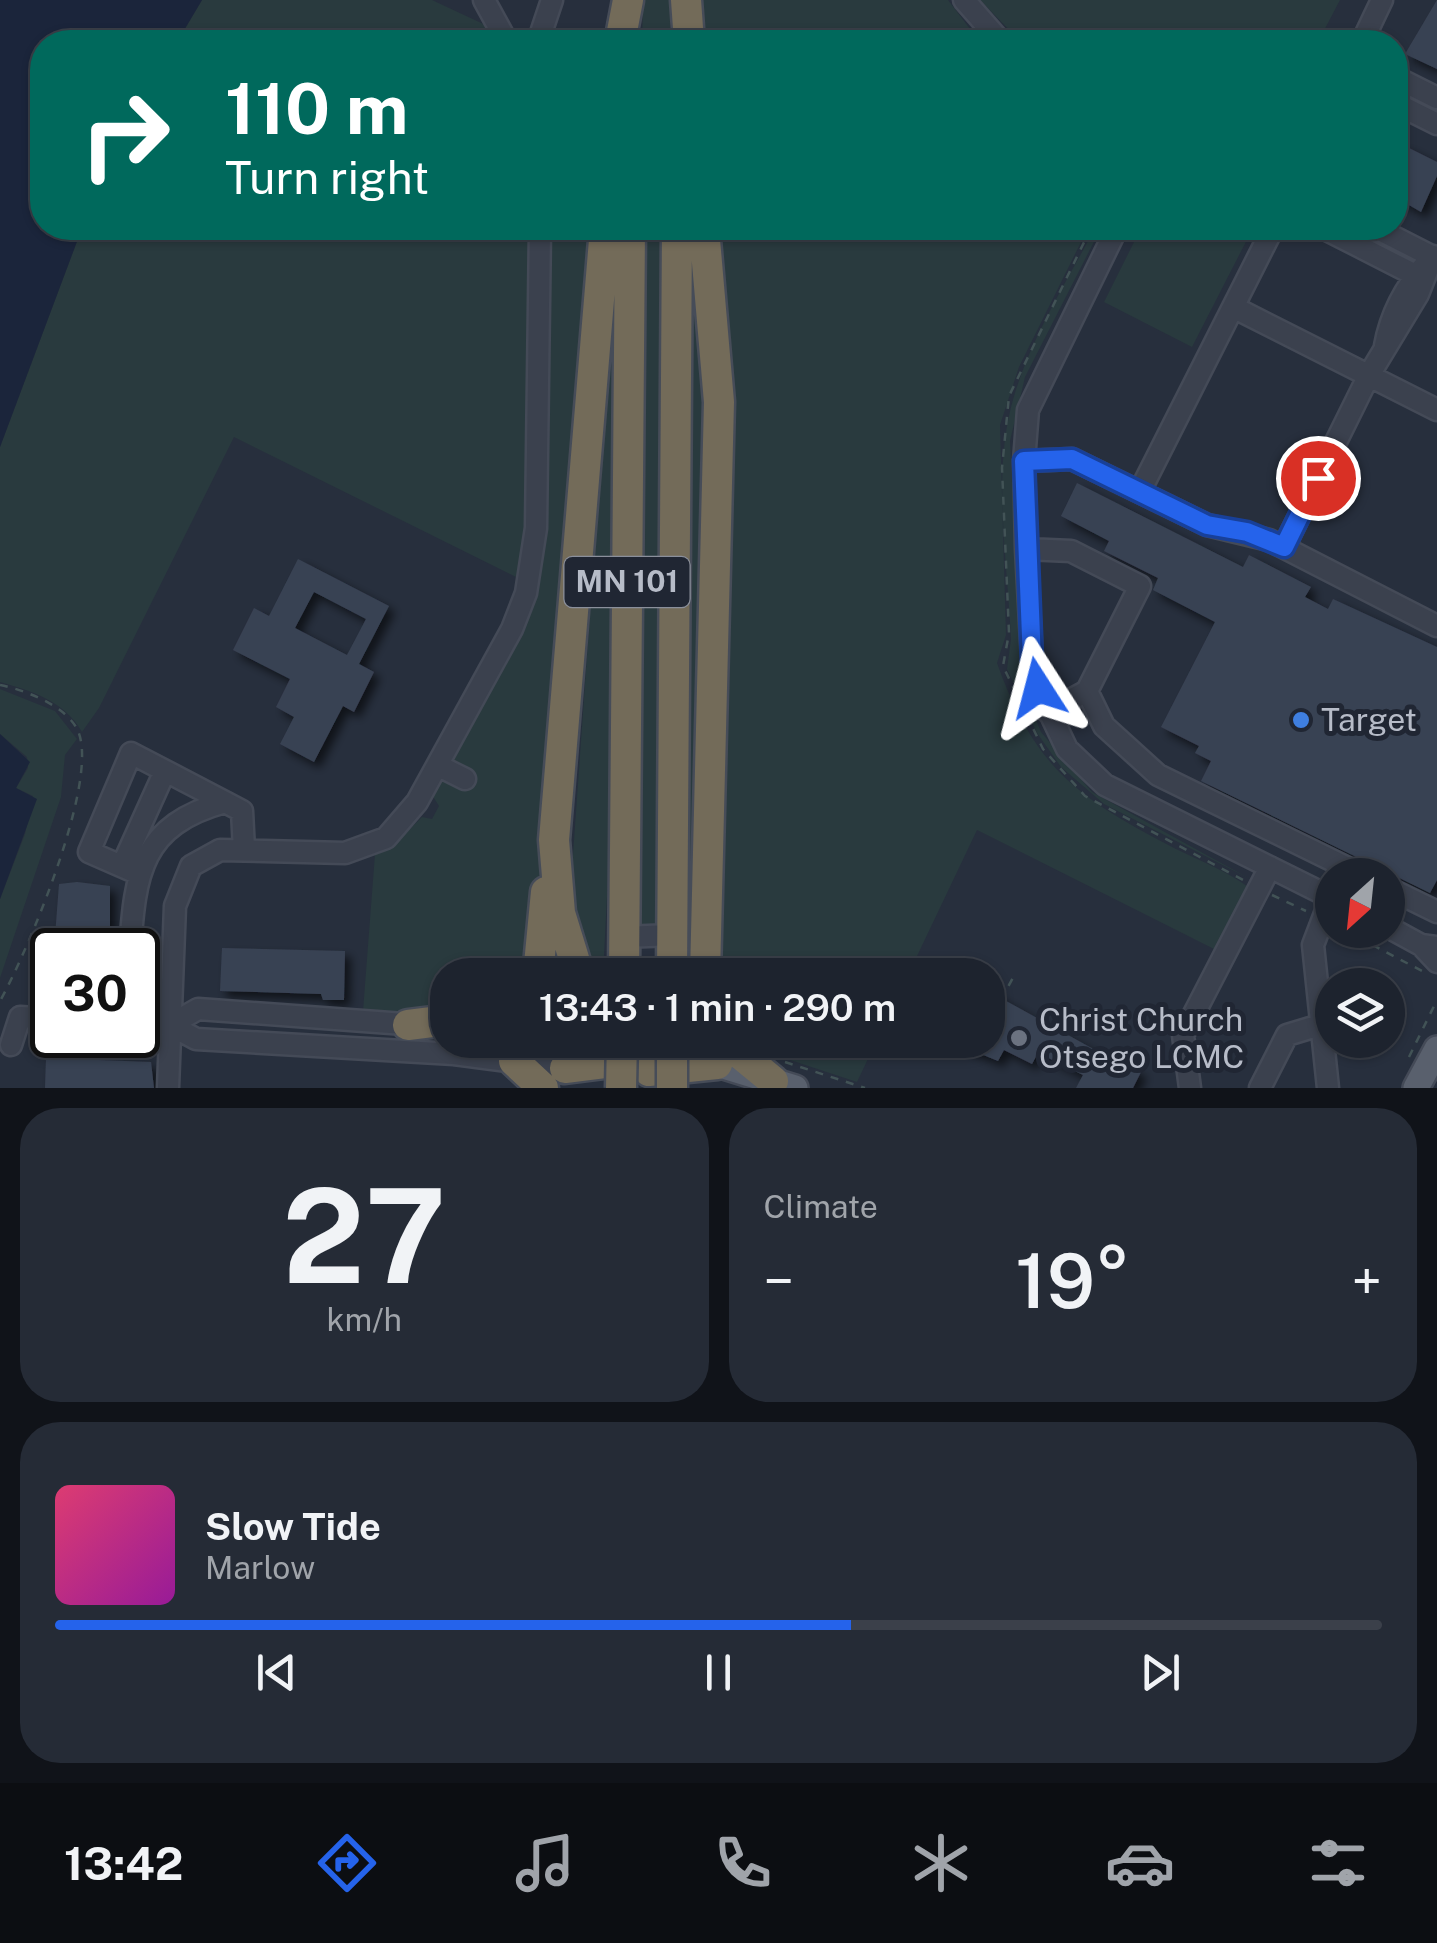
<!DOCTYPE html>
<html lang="en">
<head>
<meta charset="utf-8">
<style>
	:root { --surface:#1d232e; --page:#252b36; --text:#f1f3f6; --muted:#a0a4aa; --line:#3b404a; --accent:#2563eb }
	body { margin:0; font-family:"Public Sans",sans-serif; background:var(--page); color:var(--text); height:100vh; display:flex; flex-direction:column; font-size:38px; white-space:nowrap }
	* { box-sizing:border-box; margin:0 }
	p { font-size:32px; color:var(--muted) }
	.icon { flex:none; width:55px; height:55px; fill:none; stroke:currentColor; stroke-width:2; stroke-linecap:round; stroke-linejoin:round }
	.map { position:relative; height:1088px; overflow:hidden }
	.panel { display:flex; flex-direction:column; gap:20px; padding:20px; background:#101319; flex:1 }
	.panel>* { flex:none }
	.banner { position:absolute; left:30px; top:30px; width:1378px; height:210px; border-radius:40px; box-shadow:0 2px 8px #0004,0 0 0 2px var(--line); background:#00695c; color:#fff; overflow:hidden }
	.needle { width:65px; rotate:207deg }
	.tools { position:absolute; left:1315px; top:858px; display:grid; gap:20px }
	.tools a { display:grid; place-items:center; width:90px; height:90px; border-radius:50%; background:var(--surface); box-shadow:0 2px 8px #0004,0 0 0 2px var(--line); font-size:50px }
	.speed { position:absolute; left:30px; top:928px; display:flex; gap:20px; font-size:50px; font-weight:700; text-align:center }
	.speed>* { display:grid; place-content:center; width:130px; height:130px; border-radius:50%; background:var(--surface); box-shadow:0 2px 8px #0004,0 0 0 2px var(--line); line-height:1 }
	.speed .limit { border:5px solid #111; border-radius:15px; background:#fff; color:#111 }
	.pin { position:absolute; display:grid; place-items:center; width:85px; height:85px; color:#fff; margin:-42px; border:5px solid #fff; border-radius:50%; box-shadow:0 2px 10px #0007 }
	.me { position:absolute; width:110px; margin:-55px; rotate:351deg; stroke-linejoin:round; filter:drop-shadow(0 0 8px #0008) }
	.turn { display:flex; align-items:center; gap:35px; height:210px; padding:0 30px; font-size:45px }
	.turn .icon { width:130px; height:130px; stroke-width:2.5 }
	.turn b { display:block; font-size:70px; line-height:85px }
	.big { font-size:75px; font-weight:600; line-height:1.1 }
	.panel .card { flex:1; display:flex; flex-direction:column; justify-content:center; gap:15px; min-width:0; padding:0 35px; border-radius:40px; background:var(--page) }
	.panel .dial { align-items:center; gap:0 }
	.dial b { font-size:130px; line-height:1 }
	.song { display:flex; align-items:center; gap:30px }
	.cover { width:120px; height:120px; border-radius:15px; background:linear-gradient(135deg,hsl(340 70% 55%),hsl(300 70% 35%)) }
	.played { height:10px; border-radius:5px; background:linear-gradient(90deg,var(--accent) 60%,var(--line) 60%) }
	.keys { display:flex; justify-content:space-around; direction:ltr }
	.heat { display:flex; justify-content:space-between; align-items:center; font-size:55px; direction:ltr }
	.panel .tiles { flex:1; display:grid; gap:20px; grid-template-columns:1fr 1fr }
	.card:last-child { grid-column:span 2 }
	.trip { position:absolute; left:430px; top:958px; width:575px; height:100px; border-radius:40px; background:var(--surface); box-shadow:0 2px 8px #0004,0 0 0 2px var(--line); font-weight:600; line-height:100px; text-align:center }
	.menu { display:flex; height:160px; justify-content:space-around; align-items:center; background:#0c0e12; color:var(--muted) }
	.menu .icon { width:70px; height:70px }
	.menu .on { color:var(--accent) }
	.menu b { font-size:45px; color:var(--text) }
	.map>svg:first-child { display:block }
	.green { fill:#293a3e }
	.water { fill:#1b253b }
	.building { fill:#394253; fill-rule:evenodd; filter:url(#shadow) }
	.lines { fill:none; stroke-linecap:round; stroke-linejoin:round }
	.minor-casing { stroke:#444a57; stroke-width:25 }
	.major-casing { stroke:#444a57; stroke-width:30 }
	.highway-casing { stroke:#464c58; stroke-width:35 }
	.path { stroke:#425356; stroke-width:2.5; stroke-dasharray:8 8; stroke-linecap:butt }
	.minor { stroke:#3b414e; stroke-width:20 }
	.major { stroke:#59606d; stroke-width:25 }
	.highway { stroke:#736b59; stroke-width:30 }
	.highway-bridge-casing { stroke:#464c58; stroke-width:35; stroke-linecap:butt }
	.highway-bridge { stroke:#736b59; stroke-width:30 }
	.route-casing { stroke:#184099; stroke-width:25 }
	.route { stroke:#2563eb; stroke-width:18 }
	.shop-dot { fill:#3f7fe0; stroke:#202633; stroke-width:4 }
	.worship-dot { fill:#6b7280; stroke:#202633; stroke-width:4 }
	.labels { text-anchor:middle; stroke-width:10; stroke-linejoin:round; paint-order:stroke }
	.shield { fill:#202633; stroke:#8a8f9b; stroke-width:2.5 }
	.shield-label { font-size:30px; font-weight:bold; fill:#b7bcc8 }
	.poi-label { font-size:32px; fill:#b7bcc8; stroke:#202633; text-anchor:start }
</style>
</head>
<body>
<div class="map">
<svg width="1437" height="1088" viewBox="0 0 1437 1088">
	<defs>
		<filter id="shadow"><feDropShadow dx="6" dy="6" stdDeviation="5" flood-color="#0009"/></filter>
	</defs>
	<rect width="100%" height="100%" fill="#272f3d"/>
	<path class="green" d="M 202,0 L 432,0 L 494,29 L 497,42 L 177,42 Z
		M 643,0 L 670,0 L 670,42 L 642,42 Z
		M 702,0 L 948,0 L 980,42 L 701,42 Z
		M 980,0 L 1340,0 L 1318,42 L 1021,42 Z
		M 82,228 L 532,228 L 530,494 L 520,579 L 234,437 L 99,708 L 82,732 C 65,701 31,691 0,682 L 0,447 Z
		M 550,228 L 596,228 L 557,612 L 543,875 L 532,975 L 448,975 L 447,1011 L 363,1011 L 375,854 L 397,842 L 422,817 L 432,819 L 439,806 L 432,795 L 511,656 L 526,619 L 543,549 Z
		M 640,228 L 667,228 L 661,924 L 657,929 L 637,929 Z
		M 710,228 L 1088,228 L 1019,367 L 1000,425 L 1006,635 L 997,663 C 1035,770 1080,799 1176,849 C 1201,861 1229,872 1251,889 L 1218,951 L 977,830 L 908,975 L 719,975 Z
		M 1095,228 L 1101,228 L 1025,377 L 1010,441 L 1022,685 L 1041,732 L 1092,792 L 1252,880 L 1104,804 L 1061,767 L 1037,733 L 1007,669 L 1011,639 C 1008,570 994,483 1009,416 C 1023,350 1064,287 1095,228 Z
		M 1141,228 L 1253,228 L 1192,347 L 1104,302 Z
		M 693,242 L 708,330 L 697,975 L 686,975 Z
		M 614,272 L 608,877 L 603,975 L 591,975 L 581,948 L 571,883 Z
		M 0,689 L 55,711 L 77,739 L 65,755 L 61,797 L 0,978 L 0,899 L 25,834 L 33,796 L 16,788 L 28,768 L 27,757 L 0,734 Z
		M 745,1040 L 877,1040 L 857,1082 L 760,1050 Z"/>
	<path class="water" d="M 0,0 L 202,0 L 177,42 L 42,42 L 42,228 L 82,228 L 0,447 Z
		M 0,734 L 30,762 L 16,788 L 37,799 L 0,899 Z"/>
	<path class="building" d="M 1437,0 L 1437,69 L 1405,54 Z
		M 1403,145 L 1437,162 L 1437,176 L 1421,212 L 1395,197 L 1395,161 Z
		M 1077,483 L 1243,567 L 1249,555 L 1311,587 L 1305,597 L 1328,609 L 1333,599 L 1437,647 L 1437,880 L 1430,893 L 1201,781 L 1211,761 L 1195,753 L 1199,746 L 1161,727 L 1215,622 L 1153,590 L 1158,578 L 1104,551 L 1109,541 L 1061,516 Z
		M 298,559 L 389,606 L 359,664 L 374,672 L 354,712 L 343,706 L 314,762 L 280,744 L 294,717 L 276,707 L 290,679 L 233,650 L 254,608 L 269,616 ZM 314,592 L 366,619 L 347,655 L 295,628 Z
		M 77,882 L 110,886 L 110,950 L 54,950 L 59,884 Z
		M 222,948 L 345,951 L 344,1000 L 323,1000 L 321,994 L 220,991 Z
		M 988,991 L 1106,1056 L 1109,1051 L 1118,1056 L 1116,1059 L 1141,1072 L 1133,1088 L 1076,1088 L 1083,1075 L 1038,1053 L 1032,1064 L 1004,1050 L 998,1061 L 966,1048 L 970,1040 L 988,1040 Z
		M 46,1058 L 151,1062 L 154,1088 L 45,1088 Z"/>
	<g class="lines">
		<g class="minor-casing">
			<path id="minor" d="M 484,0 L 507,42
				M 964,0 L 1001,42
				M 538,42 L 552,0
				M 1362,42 L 1382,0
				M 1395,77 L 1437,98
				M 1395,103 L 1437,124
				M 1117,228 L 1028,410 L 1024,461 L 1026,549 L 1032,661 L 1038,688 L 1067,749 L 1105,785 L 1332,898
				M 1323,228 L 1423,279
				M 1376,228 L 1437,259
				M 1233,307 L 1437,410
				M 1024,461 L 1072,459 L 1207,525 L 1269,540 L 1437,626
				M 1140,491 L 1271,232
				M 1284,547 L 1369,375 L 1418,294 L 1433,256 C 1409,281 1391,312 1385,346
				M 1026,549 L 1071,551 L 1140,586 L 1087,691 L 1048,712
				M 1087,691 L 1104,726 L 1158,775 L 1362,875
				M 439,766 L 465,779
				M 122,866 L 165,771
				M 137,873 L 89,852 L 131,753 L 225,802
				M 1388,888 L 1437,912
				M 1388,927 L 1421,945
				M 624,937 L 672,935
				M 1437,947 L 1421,945 L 1437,962
				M 130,950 C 135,873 141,825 225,802 L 242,811 L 244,850
				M 138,1023 L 170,1025 L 196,1039 L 454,1054 L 574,1070
				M 170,1025 L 198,1009 L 418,1025
				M 11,1045 L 20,1017 L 52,1019
				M 168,1088 L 175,906 L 191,866 L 220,850 L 345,853 L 386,838 L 417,802 L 512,629 L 526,593 L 536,528 L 540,228
				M 1190,1088 L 1183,1035 L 1270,867
				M 1260,1088 L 1287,1035 L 1320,1025
				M 1328,1088 L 1313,945 L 1332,895"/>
		</g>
		<g class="major-casing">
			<path id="major" d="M 717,1064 L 795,1088
				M 1416,1088 L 1437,1049"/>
		</g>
		<g class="highway-casing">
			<path id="highway" d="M 686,0 L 689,42
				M 620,42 L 628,0
				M 704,228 L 719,402 L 705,975
				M 538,975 L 546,892
				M 579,975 L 560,913 L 554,840 L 605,228
				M 624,975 L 630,228
				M 672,975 L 677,228
				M 408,1025 L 448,1020
				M 572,1040 L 625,1062
				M 723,1040 L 773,1081
				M 514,1061 L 543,1088
				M 565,1068 L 652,1057 L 676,1040
				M 649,1071 L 717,1064"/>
		</g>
		<path class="path" d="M 1091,228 L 1009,396 L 1002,468 L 1009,633 L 1003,666 L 1043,749 L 1085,796 L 1243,880
			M 0,685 C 25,690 67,706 78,731 C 100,781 27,953 0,1001
			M 1272,895 L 1306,911
			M 1344,930 L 1422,971
			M 1001,1000 L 1016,972
			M 1409,1057 L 1437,1000
			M 785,1062 L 865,1088"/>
		<use href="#minor" class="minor"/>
		<use href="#major" class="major"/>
		<use href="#highway" class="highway"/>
		<g class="highway-bridge-casing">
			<path id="highway-bridge" d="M 621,1088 L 622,1040
				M 672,1088 L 672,1040"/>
		</g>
		<use href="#highway-bridge" class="highway-bridge"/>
	</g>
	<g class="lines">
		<g class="route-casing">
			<path id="route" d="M 1038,688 L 1032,661 L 1024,461 L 1072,459 L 1207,525 L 1247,532 L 1284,547 L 1318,478"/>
		</g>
		<use href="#route" class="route"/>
	</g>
	<circle class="shop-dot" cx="1301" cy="720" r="10"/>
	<circle class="worship-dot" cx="1019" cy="1038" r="10"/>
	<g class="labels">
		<rect class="shield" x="564.5" y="557" width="125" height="50" rx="8"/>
		<g class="shield-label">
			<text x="627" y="592">MN 101</text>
		</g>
		<g class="poi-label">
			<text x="1321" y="731">Target</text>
			<text x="1039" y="1031">Christ Church<tspan x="1039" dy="37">Otsego LCMC</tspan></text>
		</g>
	</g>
</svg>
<div class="tools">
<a><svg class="needle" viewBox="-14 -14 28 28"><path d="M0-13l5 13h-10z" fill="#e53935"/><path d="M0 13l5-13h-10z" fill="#a0a4aa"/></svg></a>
<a><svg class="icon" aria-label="layers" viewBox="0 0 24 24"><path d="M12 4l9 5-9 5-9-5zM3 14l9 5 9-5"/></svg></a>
</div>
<div class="speed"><div class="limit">30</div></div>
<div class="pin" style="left:1318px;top:478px;background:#d93025"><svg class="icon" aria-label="arrive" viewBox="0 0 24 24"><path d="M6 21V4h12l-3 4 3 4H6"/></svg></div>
<svg class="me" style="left:1038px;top:688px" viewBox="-20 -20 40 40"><path d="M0-17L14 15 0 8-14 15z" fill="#2563eb" stroke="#fff" stroke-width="4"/></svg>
<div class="trip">13:43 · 1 min · 290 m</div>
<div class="banner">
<div class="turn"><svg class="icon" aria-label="right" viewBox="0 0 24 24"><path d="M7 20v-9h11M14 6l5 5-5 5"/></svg><div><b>110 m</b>Turn right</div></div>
</div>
</div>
<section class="panel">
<div class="tiles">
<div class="card dial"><b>27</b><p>km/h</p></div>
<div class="card"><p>Climate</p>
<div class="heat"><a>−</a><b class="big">19°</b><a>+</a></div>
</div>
<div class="card">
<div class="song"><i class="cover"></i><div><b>Slow Tide</b><p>Marlow</p></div></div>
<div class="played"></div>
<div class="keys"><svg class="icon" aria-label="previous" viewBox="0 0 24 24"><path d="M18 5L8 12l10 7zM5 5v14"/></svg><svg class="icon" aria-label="pause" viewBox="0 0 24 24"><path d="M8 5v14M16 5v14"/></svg><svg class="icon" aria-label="next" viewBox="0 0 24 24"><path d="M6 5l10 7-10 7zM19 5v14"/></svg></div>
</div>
</div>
</section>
<nav class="menu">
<b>13:42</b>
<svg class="icon on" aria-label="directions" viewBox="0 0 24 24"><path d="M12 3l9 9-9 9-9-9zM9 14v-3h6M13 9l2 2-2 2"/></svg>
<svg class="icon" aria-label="music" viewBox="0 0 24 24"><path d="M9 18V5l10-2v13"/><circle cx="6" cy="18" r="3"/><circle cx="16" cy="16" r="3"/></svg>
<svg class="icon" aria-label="phone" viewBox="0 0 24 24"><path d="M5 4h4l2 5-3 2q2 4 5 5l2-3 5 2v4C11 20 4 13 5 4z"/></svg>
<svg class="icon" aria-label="climate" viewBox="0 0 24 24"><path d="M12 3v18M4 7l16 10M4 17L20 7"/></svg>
<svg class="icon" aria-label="car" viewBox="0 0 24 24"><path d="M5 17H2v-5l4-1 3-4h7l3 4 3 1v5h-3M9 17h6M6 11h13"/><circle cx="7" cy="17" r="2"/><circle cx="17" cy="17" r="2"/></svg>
<svg class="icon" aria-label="filters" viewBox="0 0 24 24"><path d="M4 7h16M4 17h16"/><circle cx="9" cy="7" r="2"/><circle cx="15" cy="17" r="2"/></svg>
</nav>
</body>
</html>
